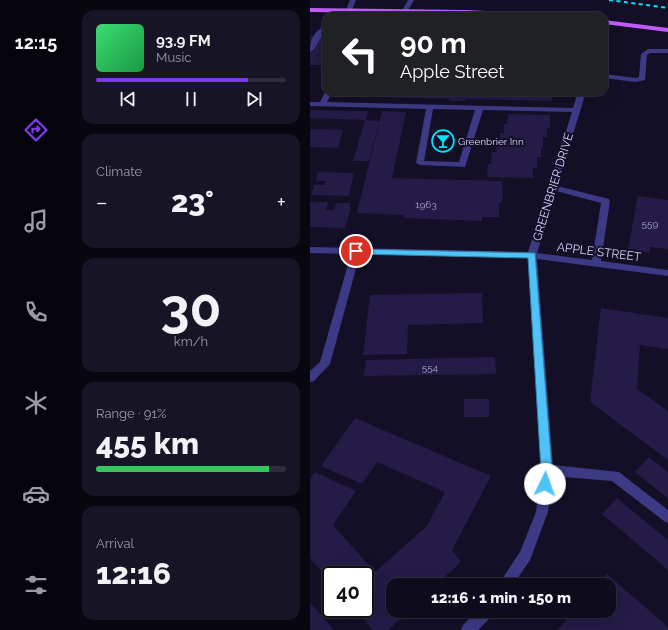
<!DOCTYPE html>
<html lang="en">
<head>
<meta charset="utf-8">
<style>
	:root { --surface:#0e0b1c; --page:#171425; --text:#f1f3f6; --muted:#9b9ba3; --line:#2e2b3b; --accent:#7c3aed }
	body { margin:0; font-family:Raleway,sans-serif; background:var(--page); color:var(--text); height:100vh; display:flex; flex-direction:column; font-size:15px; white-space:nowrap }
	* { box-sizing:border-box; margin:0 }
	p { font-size:13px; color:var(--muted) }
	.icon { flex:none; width:22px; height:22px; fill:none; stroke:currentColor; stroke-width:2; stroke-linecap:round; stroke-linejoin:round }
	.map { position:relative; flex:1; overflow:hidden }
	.panel { display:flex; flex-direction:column; gap:10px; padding:10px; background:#08060f; width:238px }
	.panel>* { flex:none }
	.hud { position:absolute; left:12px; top:12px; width:286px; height:84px; border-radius:12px; box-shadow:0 4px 16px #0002,0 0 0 1px var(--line); background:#202124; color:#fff; overflow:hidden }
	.speed { position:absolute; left:12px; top:566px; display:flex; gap:8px; font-size:20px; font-weight:700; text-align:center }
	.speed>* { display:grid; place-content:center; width:52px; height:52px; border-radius:50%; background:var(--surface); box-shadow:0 4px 16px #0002,0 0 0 1px var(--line); line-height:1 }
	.speed .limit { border:2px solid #111; border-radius:6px; background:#fff; color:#111 }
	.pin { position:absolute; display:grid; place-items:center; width:34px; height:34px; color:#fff; margin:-17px; border:2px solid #fff; border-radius:50%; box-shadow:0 1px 4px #0007 }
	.me { position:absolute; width:44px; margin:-22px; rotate:3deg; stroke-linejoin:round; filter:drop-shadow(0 0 3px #0008) }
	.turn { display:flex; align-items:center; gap:14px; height:84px; padding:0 12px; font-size:18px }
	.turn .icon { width:52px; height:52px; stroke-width:2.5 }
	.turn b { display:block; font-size:28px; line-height:34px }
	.big { font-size:30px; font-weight:800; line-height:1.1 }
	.panel .tile { flex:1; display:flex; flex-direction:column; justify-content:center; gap:6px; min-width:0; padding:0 14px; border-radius:12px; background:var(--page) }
	.panel .dial { align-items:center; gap:0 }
	.dial b { font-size:52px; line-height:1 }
	.song { display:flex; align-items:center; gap:12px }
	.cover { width:48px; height:48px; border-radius:6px; background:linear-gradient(135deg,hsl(140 70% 55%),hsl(140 70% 35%)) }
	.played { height:4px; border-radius:2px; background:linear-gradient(90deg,var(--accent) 80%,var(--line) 80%) }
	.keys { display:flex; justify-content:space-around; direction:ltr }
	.heat { display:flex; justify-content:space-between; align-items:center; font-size:22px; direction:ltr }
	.charge { height:6px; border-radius:3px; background:linear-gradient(90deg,#34c759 91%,var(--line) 0) }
	.trip { position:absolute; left:76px; top:578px; width:230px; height:40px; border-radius:12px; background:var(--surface); box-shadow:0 4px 16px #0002,0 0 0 1px var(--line); font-weight:800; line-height:40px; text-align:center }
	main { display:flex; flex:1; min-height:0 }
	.menu { display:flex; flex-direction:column; width:72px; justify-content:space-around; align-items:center; background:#06040b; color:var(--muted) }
	.menu .icon { width:28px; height:28px }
	.menu .selected { color:var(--accent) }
	.menu b { font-size:18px; color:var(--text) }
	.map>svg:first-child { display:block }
	.building { fill:#241b47 }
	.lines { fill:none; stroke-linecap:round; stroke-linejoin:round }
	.minor { fill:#3d3a85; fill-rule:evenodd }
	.major { fill:#c25bff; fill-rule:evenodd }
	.rail { stroke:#00e5ff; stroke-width:2; stroke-dasharray:4 3.5; stroke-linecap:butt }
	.route { fill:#4fc3f7; stroke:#337fa1 }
	.labels { text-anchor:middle; stroke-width:4; stroke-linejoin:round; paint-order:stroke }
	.far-poi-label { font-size:10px; fill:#d9d4ff; stroke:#130f26; text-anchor:start }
	.number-label { font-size:10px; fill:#aca6d1 }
	.street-label { font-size:12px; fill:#d9d4ff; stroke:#130f26 }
</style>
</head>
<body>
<main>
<nav class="menu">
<b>12:15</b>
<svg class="icon selected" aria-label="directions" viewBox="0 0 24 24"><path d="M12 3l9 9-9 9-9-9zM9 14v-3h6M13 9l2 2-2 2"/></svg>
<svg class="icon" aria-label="music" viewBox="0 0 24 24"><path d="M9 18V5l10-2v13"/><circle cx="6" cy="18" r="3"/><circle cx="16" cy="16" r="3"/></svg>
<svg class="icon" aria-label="phone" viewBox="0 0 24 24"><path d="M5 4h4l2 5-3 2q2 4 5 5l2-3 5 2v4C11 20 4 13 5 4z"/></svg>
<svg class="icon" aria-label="climate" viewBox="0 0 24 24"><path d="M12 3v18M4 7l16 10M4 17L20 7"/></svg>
<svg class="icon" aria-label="car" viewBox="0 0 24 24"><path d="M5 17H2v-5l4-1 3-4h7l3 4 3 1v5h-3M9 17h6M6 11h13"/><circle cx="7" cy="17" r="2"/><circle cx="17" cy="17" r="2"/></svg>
<svg class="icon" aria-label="filters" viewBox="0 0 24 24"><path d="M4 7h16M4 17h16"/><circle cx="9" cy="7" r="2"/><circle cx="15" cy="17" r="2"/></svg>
</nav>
<section class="panel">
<div class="tile">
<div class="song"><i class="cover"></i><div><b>93.9 FM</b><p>Music</p></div></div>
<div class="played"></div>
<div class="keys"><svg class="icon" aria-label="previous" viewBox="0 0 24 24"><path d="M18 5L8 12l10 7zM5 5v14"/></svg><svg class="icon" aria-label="pause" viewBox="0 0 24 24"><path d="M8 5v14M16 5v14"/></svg><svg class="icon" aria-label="next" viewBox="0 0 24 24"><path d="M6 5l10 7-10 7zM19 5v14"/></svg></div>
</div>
<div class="tile"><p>Climate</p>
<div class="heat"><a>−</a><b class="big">23°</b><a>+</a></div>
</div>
<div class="tile dial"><b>30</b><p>km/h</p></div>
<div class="tile"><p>Range · 91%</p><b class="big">455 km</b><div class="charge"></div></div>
<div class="tile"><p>Arrival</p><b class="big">12:16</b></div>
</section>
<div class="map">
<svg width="358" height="630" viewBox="0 0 358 630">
	<rect width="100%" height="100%" fill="#130f26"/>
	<path class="building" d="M 0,36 L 16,37 L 16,65 L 0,65 Z
		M 69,92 L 242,92 L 242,101 L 155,99 L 155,101 L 139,101 L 139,99 L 68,97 Z
		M 0,110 L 58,111 L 56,120 L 69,121 L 59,161 L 43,161 L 55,120 L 0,118 Z
		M 72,111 L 96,112 L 82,178 L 192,181 L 193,199 L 191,203 L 189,203 L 189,217 L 172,217 L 172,221 L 94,218 L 94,215 L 47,213 Z
		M 198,114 L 240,115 L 240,129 L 237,128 L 237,137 L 233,137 L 233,149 L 231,148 L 231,157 L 227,157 L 227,168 L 223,168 L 223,178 L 177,177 L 178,164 L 181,164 L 182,152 L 186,152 L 187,143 L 190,143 L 190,133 L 194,133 L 194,124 L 197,124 Z
		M 0,129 L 33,130 L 28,148 L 0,147 Z
		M 8,172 L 44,173 L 39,196 L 1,195 L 4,185 L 15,185 L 16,181 L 6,181 Z
		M 328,196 L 358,200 L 358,249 L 340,247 L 340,253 L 318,249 Z
		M 0,202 L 18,202 L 16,210 L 24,210 L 26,203 L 40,203 L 40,211 L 35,228 L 0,227 Z
		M 172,293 L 173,323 L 98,325 L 97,354 L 53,355 L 60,295 Z
		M 291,308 L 358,318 L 358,349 L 330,345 L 327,389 L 358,411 L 358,460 L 280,402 Z
		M 185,357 L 186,374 L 54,376 L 56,360 Z
		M 154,399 L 179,399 L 179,417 L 154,417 Z
		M 45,418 L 181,476 L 142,550 L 151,562 L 126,585 L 83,585 L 83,611 L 98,611 L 78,630 L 63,630 L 45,609 L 55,609 L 55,575 L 21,575 L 21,582 L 0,558 L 0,479 L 5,472 L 46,491 L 23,525 L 65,572 L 116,527 L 135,492 L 67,462 L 52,484 L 11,466 Z
		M 339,457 L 358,472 L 358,498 L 325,472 Z
		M 307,498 L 358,540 L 358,570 L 292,514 Z
		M 297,574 L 358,627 L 358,630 L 247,630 L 264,611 L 299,611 L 299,585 L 287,585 Z
		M 0,602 L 24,630 L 0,630 Z"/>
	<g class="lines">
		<path class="minor" d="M 40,0 L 46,0 L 42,10 L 39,12 L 36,10 Z
			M 98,0 L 104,0 L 97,12 L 93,12 L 92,11 Z
			M 16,26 L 16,31 C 9,37 7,49 0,52 C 0,40 4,30 16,26 Z
			M 338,49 L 358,49 L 358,53 L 340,53 L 337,55 L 335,80 L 326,82 L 294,78 L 294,74 L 326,78 L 329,77 L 331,54 Z
			M 16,90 L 16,92 L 22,92 L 17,102 L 263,108 L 268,92 L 276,92 L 247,186 L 299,199 L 300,201 L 291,261 L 358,270 L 358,276 L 227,259 L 243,465 L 309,472 L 358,510 L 358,523 L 354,521 L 302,481 L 242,476 L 238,512 L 220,560 L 203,585 L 188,585 L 210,552 L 226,512 L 231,470 L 218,258 L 50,254 L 20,364 L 4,381 L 0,382 L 0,371 L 10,362 L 41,254 L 0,253 L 0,247 L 218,252 L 262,112 L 173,110 L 155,167 L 110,165 L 106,163 L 116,109 L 0,106 L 0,102 L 10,102 ZM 123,109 L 165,110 L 149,162 L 114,161 ZM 246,191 L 291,203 L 282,260 L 227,253 Z
			M 167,611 L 184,611 L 182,616 L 168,630 L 151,630 L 153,625 Z"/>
		<path class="major" d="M 0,8 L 156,10 L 238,14 L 241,16 L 0,12 Z
			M 294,20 L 358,28 L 358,32 L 294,24 Z"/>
		<path class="rail" d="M 299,0 L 358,8"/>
	</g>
	<path class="route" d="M 43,249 L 225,253 L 242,470 L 239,487 L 235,489 L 231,487 L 230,484 L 231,470 L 218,258 L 46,254 L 42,251 Z"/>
	<defs>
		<g id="bar-ring" transform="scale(1.15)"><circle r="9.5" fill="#130f26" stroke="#00e5ff" stroke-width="1.5"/><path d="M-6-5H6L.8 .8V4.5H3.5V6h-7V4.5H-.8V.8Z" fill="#00e5ff"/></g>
	</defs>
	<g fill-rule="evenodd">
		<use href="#bar-ring" x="133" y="141"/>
	</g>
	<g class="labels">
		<g class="far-poi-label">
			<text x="148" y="145">Greenbrier Inn</text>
		</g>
		<g class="number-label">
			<text x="116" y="208">1963</text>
			<text x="340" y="227">559</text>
			<text x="120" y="371">554</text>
		</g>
		<g class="street-label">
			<text transform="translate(243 187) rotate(-73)" y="4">GREENBRIER DRIVE</text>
			<text transform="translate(289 252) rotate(7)" y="4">APPLE STREET</text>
		</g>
	</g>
</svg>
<div class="speed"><div class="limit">40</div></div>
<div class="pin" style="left:46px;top:251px;background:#d93025"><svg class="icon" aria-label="arrive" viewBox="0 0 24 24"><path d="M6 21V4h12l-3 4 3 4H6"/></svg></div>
<svg class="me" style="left:235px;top:484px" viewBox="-20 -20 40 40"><circle r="19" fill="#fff"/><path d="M0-13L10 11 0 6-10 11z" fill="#4fc3f7"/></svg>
<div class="trip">12:16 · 1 min · 150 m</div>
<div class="hud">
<div class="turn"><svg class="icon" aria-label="left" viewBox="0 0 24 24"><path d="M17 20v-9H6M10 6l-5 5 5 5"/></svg><div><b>90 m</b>Apple Street</div></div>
</div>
</div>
</main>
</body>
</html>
